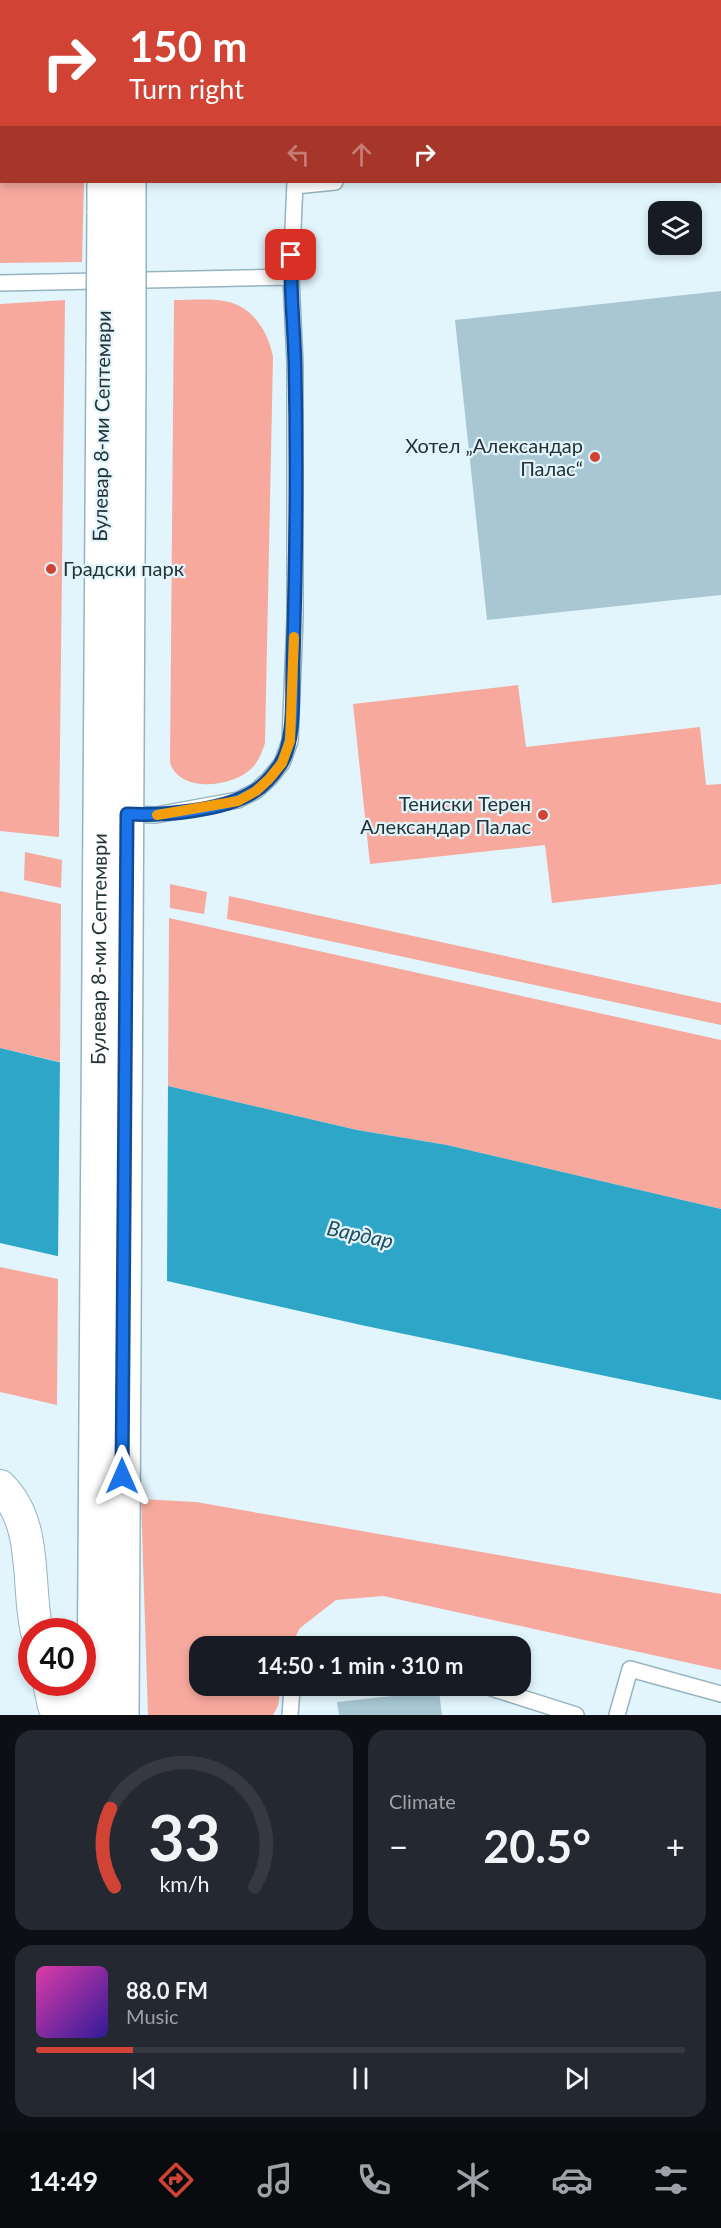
<!DOCTYPE html>
<html lang="en">
<head>
<meta charset="utf-8">
<style>
	:root { --surface:#171b24; --page:#242831; --text:#f1f3f6; --muted:#9ea1a6; --line:#363941; --accent:#d04335 }
	body { margin:0; font-family:Lato,sans-serif; background:var(--page); color:var(--text); height:100vh; display:flex; flex-direction:column; font-size:22px; white-space:nowrap }
	* { box-sizing:border-box; margin:0 }
	p { font-size:20px; color:var(--muted) }
	.icon { flex:none; width:33px; height:33px; fill:none; stroke:currentColor; stroke-width:2; stroke-linecap:round; stroke-linejoin:round }
	.map { position:relative; height:1715px; overflow:hidden }
	.side { display:flex; flex-direction:column; gap:15px; padding:15px; background:#0d0f14; flex:1 }
	.side>* { flex:none }
	.hud { position:absolute; left:0px; top:0px; width:722px; height:183px; box-shadow:0 3px 9px #0003; background:#d04335; color:#fff; overflow:hidden }
	.fabs { position:absolute; left:648px; top:201px; display:grid; gap:12px }
	.fabs a { display:grid; place-items:center; width:54px; height:54px; border-radius:12px; background:var(--surface); box-shadow:0 3px 9px #0003; font-size:30px }
	.speed { position:absolute; left:18px; top:1618px; display:flex; gap:12px; font-size:30px; font-weight:700; text-align:center }
	.speed>* { display:grid; place-content:center; width:78px; height:78px; border-radius:50%; background:var(--surface); box-shadow:0 3px 9px #0003; line-height:1 }
	.speed .limit { border:9px solid #d22; background:#fff; color:#111 }
	.pin { position:absolute; display:grid; place-items:center; width:51px; height:51px; color:#fff; margin:-26px; border-radius:12px; box-shadow:0 3px 9px #0006 }
	.me { position:absolute; width:66px; margin:-33px; rotate:0deg; stroke-linejoin:round; filter:drop-shadow(0 0 4px #0008) }
	.turn { display:flex; align-items:center; gap:21px; height:126px; padding:0 30px; font-size:27px }
	.turn .icon { width:78px; height:78px; stroke-width:2.5 }
	.turn b { display:block; font-size:42px; line-height:51px }
	.lanes { display:flex; align-items:center; height:57px; padding:0 30px; background:#0003; justify-content:center; gap:30px; direction:ltr }
	.lanes .off { opacity:.35 }
	.big { font-size:45px; font-weight:700; line-height:1.1 }
	.side .tile { flex:1; display:flex; flex-direction:column; justify-content:center; gap:9px; min-width:0; padding:0 21px; border-radius:18px; background:var(--page) }
	.side .dial { align-items:center; gap:0 }
	.dial svg { height:156px; overflow:visible; fill:none; stroke:var(--line); stroke-width:7; stroke-linecap:round; text-anchor:middle }
	.dial text { fill:var(--text); stroke:none }
	.song { display:flex; align-items:center; gap:18px }
	.cover { width:72px; height:72px; border-radius:9px; background:linear-gradient(135deg,hsl(320 70% 55%),hsl(250 70% 35%)) }
	.played { height:6px; border-radius:3px; background:linear-gradient(90deg,var(--accent) 15%,var(--line) 15%) }
	.keys { display:flex; justify-content:space-around; direction:ltr }
	.heat { display:flex; justify-content:space-between; align-items:center; font-size:33px; direction:ltr }
	.side .tiles { flex:1; display:grid; gap:15px; grid-template-columns:1fr 1fr }
	.tile:last-child { grid-column:span 2 }
	.trip { position:absolute; left:189px; top:1636px; width:342px; height:60px; border-radius:18px; background:var(--surface); box-shadow:0 3px 9px #0003; font-weight:700; line-height:60px; text-align:center }
	.tabs { display:flex; height:96px; justify-content:space-around; align-items:center; background:#090b0e; color:var(--muted) }
	.tabs .icon { width:42px; height:42px }
	.tabs .current { color:var(--accent) }
	.tabs b { font-size:27px; color:var(--text) }
	.map>svg:first-child { display:block }
	.green { fill:#f7a99d }
	.water { fill:#2da6c8 }
	.pier { fill:#e2f5fc }
	.building { fill:#a8c7d2 }
	.lines { fill:none; stroke-linecap:round; stroke-linejoin:round }
	.service-casing { stroke:#95b4bf; stroke-width:18 }
	.minor-casing { stroke:#95b4bf; stroke-width:34 }
	.tertiary-casing { stroke:#95b4bf; stroke-width:36 }
	.service { stroke:#fff; stroke-width:15 }
	.minor { stroke:#fff; stroke-width:32 }
	.tertiary { stroke:#fff; stroke-width:33 }
	.tertiary-bridge-casing { stroke:#95b4bf; stroke-width:36; stroke-linecap:butt }
	.tertiary-bridge { stroke:#fff; stroke-width:33 }
	.route-casing { stroke:#114b97; stroke-width:15 }
	.route { stroke:#1a73e8; stroke-width:10 }
	.slow { stroke:#f59e0b; stroke-width:10 }
	.poi-dot { fill:#d04335; stroke:#e2f5fc; stroke-width:2 }
	.labels { text-anchor:middle; stroke-width:4.5; stroke-linejoin:round; paint-order:stroke }
	.street-label { font-size:20px; fill:#253236; stroke:#e2f5fc }
	.poi-label { font-size:20px; fill:#253236; stroke:#e2f5fc; text-anchor:end }
	.water-label { font-size:21px; font-style:italic; fill:#1f4f5e; stroke:#e2f5fc }
</style>
</head>
<body>
<div class="map">
<svg width="721" height="1715" viewBox="0 0 721 1715">
	<rect width="100%" height="100%" fill="#e2f5fc"/>
	<path class="green" d="M 0,0 L 87,0 L 2,2 L 2,182 L 84,182 L 82,262 L 0,263 Z
		M 65,300 L 59,837 L 0,831 L 0,304 Z
		M 174,300 C 191,300 213,298 229,302 C 254,308 269,334 273,357 L 265,743 C 262,752 259,761 252,768 C 233,787 181,794 170,763 Z
		M 518,685 L 526,747 L 700,727 L 706,785 L 721,784 L 721,884 L 552,903 L 545,845 L 370,864 L 353,704 Z
		M 25,852 L 62,860 L 61,888 L 24,880 Z
		M 170,884 L 207,892 L 204,914 L 170,908 Z
		M 0,891 L 61,904 L 60,1062 L 0,1048 Z
		M 229,896 L 721,1003 L 721,1025 L 227,919 Z
		M 169,918 L 721,1040 L 721,1209 L 447,1145 L 357,1130 L 168,1086 Z
		M 0,1267 L 58,1279 L 57,1405 L 0,1392 Z
		M 141,1499 L 196,1502 L 721,1594 L 721,1670 L 383,1596 L 336,1600 L 300,1628 L 290,1647 L 200,1647 L 200,1686 L 281,1686 L 278,1706 L 273,1715 L 148,1715 Z"/>
	<path class="water" d="M 0,1048 L 125,1078 L 168,1086 L 357,1130 L 447,1145 L 721,1209 L 721,1400 L 361,1325 L 0,1243 Z"/>
	<path class="pier" d="M 60,1059 L 126,1075 L 168,1083 L 167,1282 L 58,1259 Z"/>
	<path class="building" d="M 721,291 L 721,595 L 487,620 L 455,320 Z
		M 439,1691 L 442,1715 L 339,1715 L 337,1702 Z"/>
	<g class="lines">
		<g class="service-casing">
			<path id="service" d="M 292,0 L 292,2
				M 720,138 L 721,138
				M 295,186 L 335,182
				M 0,283 L 291,277
				M 127,814 L 156,815 L 238,800 L 256,791 L 269,779 L 282,763 L 290,741 L 295,618 L 295,364 L 291,277 L 295,182
				M 485,1686 L 576,1715
				M 290,1715 L 292,1689 L 296,1686
				M 617,1715 L 630,1669 L 721,1694"/>
		</g>
		<g class="minor-casing">
			<path id="minor" d="M 0,1486 C 39,1524 26,1584 37,1632
				M 49,1683 L 54,1706 L 95,1705"/>
		</g>
		<g class="tertiary-casing">
			<g id="tertiary">
				<path d="M 106,2 L 106,0"/>
				<path d="M 131,2 L 131,0"/>
				<path d="M 129,207 L 129,182"/>
				<path d="M 104,213 L 104,182"/>
				<path id="s1" d="M 94,1715 L 103,366"/>
				<path d="M 122,1715 L 129,369"/>
			</g>
		</g>
		<use href="#service" class="service"/>
		<use href="#minor" class="minor"/>
		<use href="#tertiary" class="tertiary"/>
		<g class="tertiary-bridge-casing">
			<path id="tertiary-bridge" d="M 129,207 L 129,369
				M 103,366 L 104,213"/>
		</g>
		<use href="#tertiary-bridge" class="tertiary-bridge"/>
	</g>
	<g class="lines">
		<g class="route-casing">
			<path id="route" d="M 122,1476 L 127,814 C 162,816 225,811 255,791 C 265,785 273,775 280,765 C 296,741 292,692 293,663 C 296,564 297,463 295,364 C 294,328 290,291 291,255"/>
		</g>
		<use href="#route" class="route"/>
		<path class="slow" d="M 157,815 L 238,801 L 256,791 L 269,779 L 282,763 L 290,741 L 294,637"/>
	</g>
	<g class="poi-dot">
		<circle cx="595" cy="457" r="6"/>
		<circle cx="51" cy="569" r="6"/>
		<circle cx="543" cy="815" r="6"/>
	</g>
	<g class="labels">
		<g class="street-label">
			<text transform="translate(102 426) rotate(-89)" y="7">Булевар 8-ми Септември</text>
			<text dy="7" stroke="none"><textPath href="#s1" startOffset="766">Булевар 8-ми Септември</textPath></text>
		</g>
		<g class="poi-label">
			<text x="583" y="453">Хотел „Александар<tspan x="583" dy="23">Палас“</tspan></text>
			<text x="63" y="576" text-anchor="start">Градски парк</text>
			<text x="531" y="811">Тениски Терен<tspan x="531" dy="23">Александар Палас</tspan></text>
		</g>
		<g class="water-label">
			<text transform="translate(360 1235) rotate(12)" y="7">Вардар</text>
		</g>
	</g>
</svg>
<div class="fabs">
<a><svg class="icon" aria-label="layers" viewBox="0 0 24 24"><path d="M12 4l9 5-9 5-9-5zM3 14l9 5 9-5"/></svg></a>
</div>
<div class="speed"><div class="limit">40</div></div>
<div class="pin" style="left:291px;top:255px;background:#d93025"><svg class="icon" aria-label="arrive" viewBox="0 0 24 24"><path d="M6 21V4h12l-3 4 3 4H6"/></svg></div>
<svg class="me" style="left:122px;top:1476px" viewBox="-20 -20 40 40"><path d="M0-17L14 15 0 8-14 15z" fill="#1a73e8" stroke="#fff" stroke-width="4"/></svg>
<div class="trip">14:50 · 1 min · 310 m</div>
<div class="hud">
<div class="turn"><svg class="icon" aria-label="right" viewBox="0 0 24 24"><path d="M7 20v-9h11M14 6l5 5-5 5"/></svg><div><b>150 m</b>Turn right</div></div>
<div class="lanes"><svg class="icon off" aria-label="left" viewBox="0 0 24 24"><path d="M17 20v-9H6M10 6l-5 5 5 5"/></svg><svg class="icon off" aria-label="ahead" viewBox="0 0 24 24"><path d="M12 20V5M6 11l6-6 6 6"/></svg><svg class="icon" aria-label="right" viewBox="0 0 24 24"><path d="M7 20v-9h11M14 6l5 5-5 5"/></svg></div>
</div>
</div>
<section class="side">
<div class="tiles">
<div class="tile dial"><svg viewBox="0 0 100 80">
<path d="M14 69A42 42 0 1 1 86 69"/>
<path d="M14 69A42 42 0 0 1 12 29" stroke="#d04335"/>
<text x="50" y="56" font-size="32" font-weight="700">33</text>
<text x="50" y="72" font-size="11">km/h</text>
</svg></div>
<div class="tile"><p>Climate</p>
<div class="heat"><a>−</a><b class="big">20.5°</b><a>+</a></div>
</div>
<div class="tile">
<div class="song"><i class="cover"></i><div><b>88.0 FM</b><p>Music</p></div></div>
<div class="played"></div>
<div class="keys"><svg class="icon" aria-label="previous" viewBox="0 0 24 24"><path d="M18 5L8 12l10 7zM5 5v14"/></svg><svg class="icon" aria-label="pause" viewBox="0 0 24 24"><path d="M8 5v14M16 5v14"/></svg><svg class="icon" aria-label="next" viewBox="0 0 24 24"><path d="M6 5l10 7-10 7zM19 5v14"/></svg></div>
</div>
</div>
</section>
<nav class="tabs">
<b>14:49</b>
<svg class="icon current" aria-label="directions" viewBox="0 0 24 24"><path d="M12 3l9 9-9 9-9-9zM9 14v-3h6M13 9l2 2-2 2"/></svg>
<svg class="icon" aria-label="music" viewBox="0 0 24 24"><path d="M9 18V5l10-2v13"/><circle cx="6" cy="18" r="3"/><circle cx="16" cy="16" r="3"/></svg>
<svg class="icon" aria-label="phone" viewBox="0 0 24 24"><path d="M5 4h4l2 5-3 2q2 4 5 5l2-3 5 2v4C11 20 4 13 5 4z"/></svg>
<svg class="icon" aria-label="climate" viewBox="0 0 24 24"><path d="M12 3v18M4 7l16 10M4 17L20 7"/></svg>
<svg class="icon" aria-label="car" viewBox="0 0 24 24"><path d="M5 17H2v-5l4-1 3-4h7l3 4 3 1v5h-3M9 17h6M6 11h13"/><circle cx="7" cy="17" r="2"/><circle cx="17" cy="17" r="2"/></svg>
<svg class="icon" aria-label="filters" viewBox="0 0 24 24"><path d="M4 7h16M4 17h16"/><circle cx="9" cy="7" r="2"/><circle cx="15" cy="17" r="2"/></svg>
</nav>
</body>
</html>
